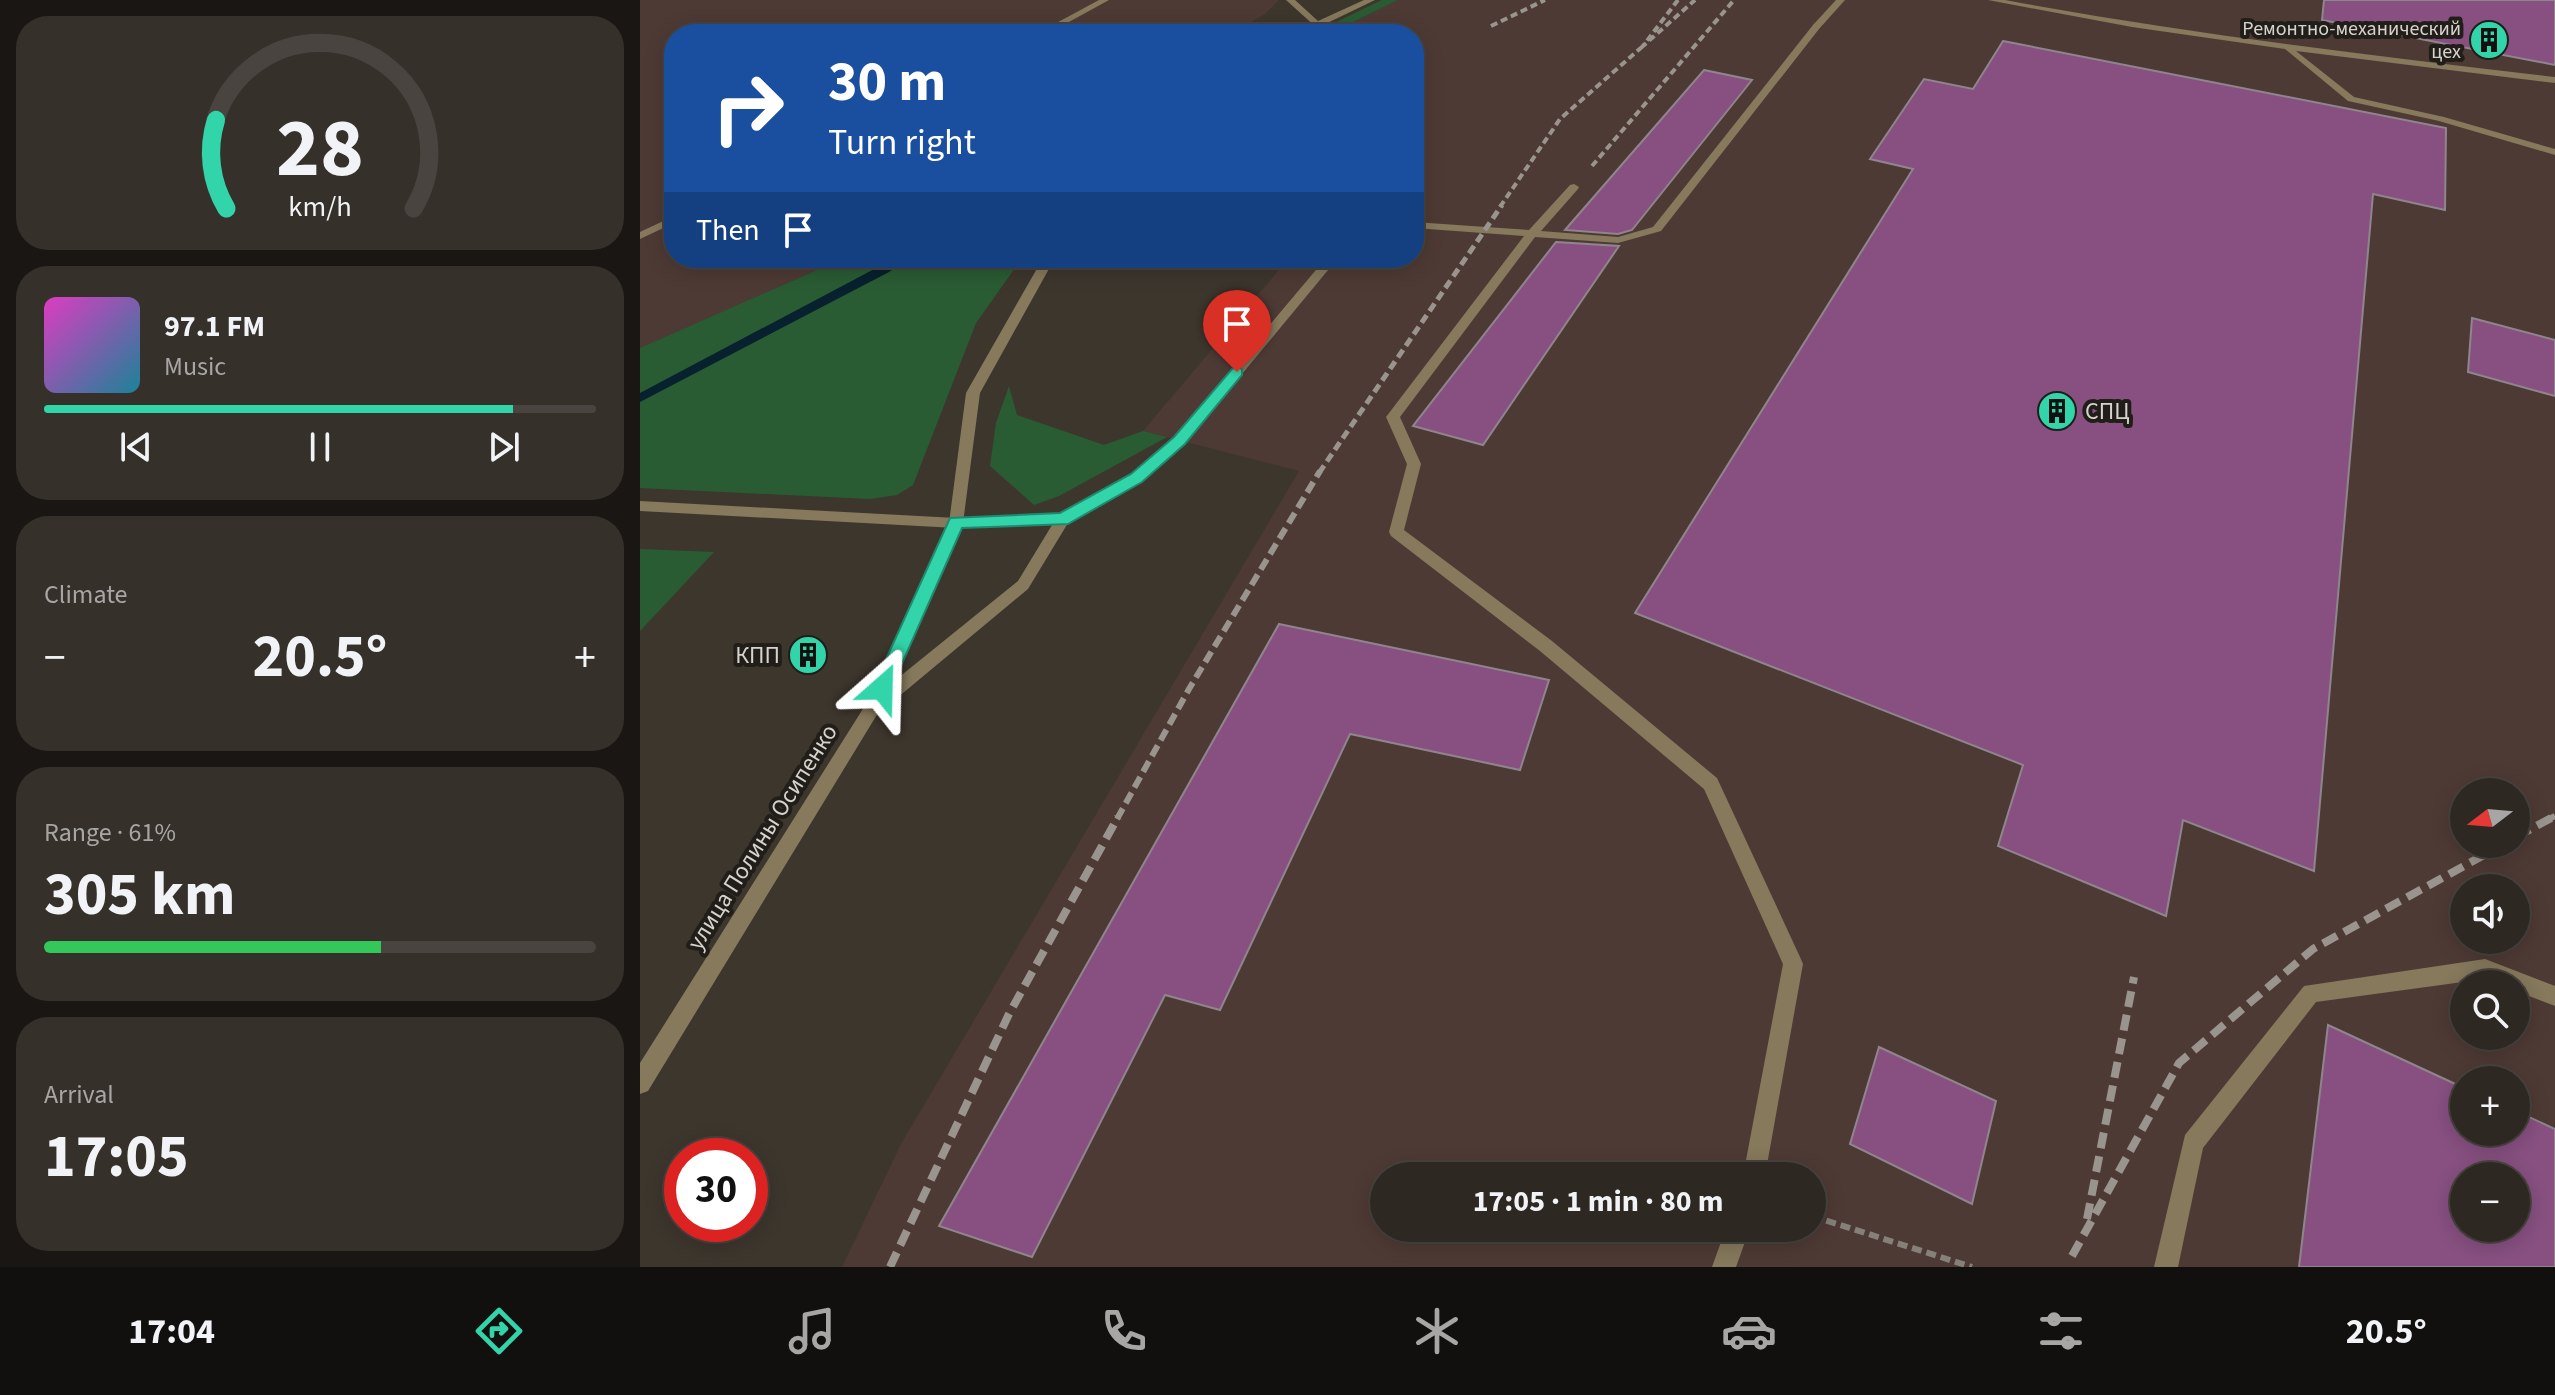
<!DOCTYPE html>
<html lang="en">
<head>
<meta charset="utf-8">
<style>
	:root { --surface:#2e2822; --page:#36302a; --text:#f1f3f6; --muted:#a7a6a5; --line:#494440; --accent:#32d4a9 }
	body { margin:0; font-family:"Source Sans 3",sans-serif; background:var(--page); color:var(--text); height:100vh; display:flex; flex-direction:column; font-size:30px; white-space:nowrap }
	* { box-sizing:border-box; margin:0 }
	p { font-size:26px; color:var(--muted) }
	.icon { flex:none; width:44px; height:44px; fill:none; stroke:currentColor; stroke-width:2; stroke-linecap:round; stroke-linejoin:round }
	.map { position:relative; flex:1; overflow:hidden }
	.details { display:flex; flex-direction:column; gap:16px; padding:16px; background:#191613; width:640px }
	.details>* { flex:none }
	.guide { position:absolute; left:24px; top:24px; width:760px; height:244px; border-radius:32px; box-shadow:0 4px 20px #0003,0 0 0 2px var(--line); background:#1a4fa0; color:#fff; overflow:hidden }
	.needle { width:52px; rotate:254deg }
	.tools { position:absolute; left:1810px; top:778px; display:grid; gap:16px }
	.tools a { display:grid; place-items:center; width:80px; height:80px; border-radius:50%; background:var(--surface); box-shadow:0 4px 20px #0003,0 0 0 2px var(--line); font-size:40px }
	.speed { position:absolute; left:24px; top:1138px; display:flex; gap:16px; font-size:40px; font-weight:700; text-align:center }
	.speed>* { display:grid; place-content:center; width:104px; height:104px; border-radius:50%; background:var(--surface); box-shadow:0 4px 20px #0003,0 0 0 2px var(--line); line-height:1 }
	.speed .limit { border:12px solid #d22; background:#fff; color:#111 }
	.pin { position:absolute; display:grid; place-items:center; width:68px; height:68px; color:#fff; margin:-82px -34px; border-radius:50% 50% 50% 0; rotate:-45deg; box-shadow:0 0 8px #0007 }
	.pin .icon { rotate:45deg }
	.me { position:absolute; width:88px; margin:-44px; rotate:25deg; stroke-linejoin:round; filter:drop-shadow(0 0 6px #0008) }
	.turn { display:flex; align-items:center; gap:28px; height:168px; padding:0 32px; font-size:36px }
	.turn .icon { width:104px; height:104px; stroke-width:2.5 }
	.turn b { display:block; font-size:56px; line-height:68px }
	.then { display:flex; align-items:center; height:76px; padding:0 32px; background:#0003; gap:16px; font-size:30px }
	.big { font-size:60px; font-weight:700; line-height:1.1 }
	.details .widget { flex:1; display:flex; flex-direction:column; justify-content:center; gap:12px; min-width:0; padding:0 28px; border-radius:32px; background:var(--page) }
	.details .dial { align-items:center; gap:0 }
	.dial svg { height:208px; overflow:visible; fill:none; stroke:var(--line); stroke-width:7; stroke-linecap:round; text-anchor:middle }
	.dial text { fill:var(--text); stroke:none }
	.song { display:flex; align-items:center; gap:24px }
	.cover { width:96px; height:96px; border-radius:12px; background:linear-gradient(135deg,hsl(310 70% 55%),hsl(190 70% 35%)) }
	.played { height:8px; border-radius:4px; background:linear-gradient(90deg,var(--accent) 85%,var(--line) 85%) }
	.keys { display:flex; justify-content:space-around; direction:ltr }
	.heat { display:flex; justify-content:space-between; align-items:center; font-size:44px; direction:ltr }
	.charge { height:12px; border-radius:6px; background:linear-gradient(90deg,#34c759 61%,var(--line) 0) }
	.trip { position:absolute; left:730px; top:1162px; width:456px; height:80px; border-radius:40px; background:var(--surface); box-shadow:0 4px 20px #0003,0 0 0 2px var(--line); font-weight:700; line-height:80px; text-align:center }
	.tabs { display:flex; height:128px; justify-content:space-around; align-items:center; background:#12100e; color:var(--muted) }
	.tabs .icon { width:56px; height:56px }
	.tabs .on { color:var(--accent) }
	.tabs b { font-size:36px; color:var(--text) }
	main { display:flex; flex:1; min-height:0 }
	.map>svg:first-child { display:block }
	.industrial { fill:#4e3a35; fill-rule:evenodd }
	.green { fill:#2a5c34 }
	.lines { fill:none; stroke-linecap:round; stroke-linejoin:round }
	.stream { fill:#07212e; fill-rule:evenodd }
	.building { fill:#875080; stroke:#8f858d; stroke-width:2; fill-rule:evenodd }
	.path { stroke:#858079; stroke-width:6; stroke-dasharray:10 5; stroke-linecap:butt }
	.service { fill:#86795c; fill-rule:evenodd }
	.minor { fill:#86795c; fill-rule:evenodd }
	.rail-far3 { stroke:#99948d; stroke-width:4; stroke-dasharray:7 4; stroke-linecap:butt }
	.rail-far2 { stroke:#99948d; stroke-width:5; stroke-dasharray:9 5; stroke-linecap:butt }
	.rail-far1 { stroke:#99948d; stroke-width:6; stroke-dasharray:12 6; stroke-linecap:butt }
	.rail { stroke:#99948d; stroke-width:8; stroke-dasharray:16 8; stroke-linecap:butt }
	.route { fill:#32d4a9; stroke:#208a6e; stroke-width:2 }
	.labels { text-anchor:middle; stroke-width:8; stroke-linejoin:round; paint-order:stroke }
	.far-poi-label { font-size:20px; fill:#d6d3cd; stroke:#211e1a; text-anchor:end }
	.poi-label { font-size:24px; fill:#d6d3cd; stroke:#211e1a; text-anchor:start }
	.street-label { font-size:24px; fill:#d6d3cd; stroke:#211e1a }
</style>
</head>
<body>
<main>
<section class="details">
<div class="widget dial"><svg viewBox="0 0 100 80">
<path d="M14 69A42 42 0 1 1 86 69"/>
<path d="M14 69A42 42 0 0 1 10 35" stroke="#32d4a9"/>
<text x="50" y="56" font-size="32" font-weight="700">28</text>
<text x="50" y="72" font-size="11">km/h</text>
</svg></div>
<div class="widget">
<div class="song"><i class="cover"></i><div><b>97.1 FM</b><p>Music</p></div></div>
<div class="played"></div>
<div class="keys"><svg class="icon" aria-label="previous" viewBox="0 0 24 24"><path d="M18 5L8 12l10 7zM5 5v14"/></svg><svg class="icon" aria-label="pause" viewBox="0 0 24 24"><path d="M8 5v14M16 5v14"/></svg><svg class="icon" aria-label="next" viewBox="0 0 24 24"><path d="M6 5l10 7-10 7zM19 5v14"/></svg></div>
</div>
<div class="widget"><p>Climate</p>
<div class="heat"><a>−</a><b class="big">20.5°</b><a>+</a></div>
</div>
<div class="widget"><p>Range · 61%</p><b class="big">305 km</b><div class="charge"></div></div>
<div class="widget"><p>Arrival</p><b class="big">17:05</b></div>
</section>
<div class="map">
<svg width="1915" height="1267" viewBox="0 0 1915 1267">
	<rect width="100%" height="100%" fill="#3d362d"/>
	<path class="industrial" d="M 0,0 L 639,0 L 625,14 L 590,34 L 34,34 L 34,258 L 204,258 L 0,348 Z
		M 758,0 L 1915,0 L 1915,1267 L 202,1267 L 261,1144 L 659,471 L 503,431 L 649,258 L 774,258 L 774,34 L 689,34 ZM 1824,792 L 1876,792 L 1876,844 L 1824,844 ZM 1824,888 L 1876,888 L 1876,940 L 1824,940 ZM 1824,984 L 1876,984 L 1876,1036 L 1824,1036 ZM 1824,1080 L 1876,1080 L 1876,1132 L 1824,1132 ZM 744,1176 L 1172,1176 L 1172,1228 L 744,1228 ZM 1824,1176 L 1876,1176 L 1876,1228 L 1824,1228 Z"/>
	<path class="green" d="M 742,0 L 758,0 L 689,34 L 671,34 Z
		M 204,258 L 382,258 L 336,323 L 273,485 L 257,495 L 230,499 L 0,488 L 0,348 Z
		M 369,386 L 377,415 L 464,445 L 503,431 L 527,437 L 419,496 L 394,505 L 350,466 L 356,423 Z
		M 0,549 L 74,552 L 0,631 Z"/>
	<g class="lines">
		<path class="stream" d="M 255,258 L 269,258 L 249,272 L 0,402 L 0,393 Z"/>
	</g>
	<path class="building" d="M 1684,0 L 1915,0 L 1915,65 L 1682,20 Z
		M 1363,41 L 1806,128 L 1805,210 L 1733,194 L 1674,871 L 1543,820 L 1526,916 L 1358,846 L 1383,765 L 995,613 L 1273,169 L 1230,159 L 1284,79 L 1333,89 Z
		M 1064,70 L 1112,80 L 992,230 L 978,234 L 925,230 Z
		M 916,242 L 979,246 L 843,445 L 773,426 Z
		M 1832,318 L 1915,340 L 1915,396 L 1828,372 Z
		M 639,624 L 909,680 L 880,770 L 710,734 L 580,1010 L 525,995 L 392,1257 L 299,1226 Z
		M 1688,1025 L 1824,1088 L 1824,1132 L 1876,1132 L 1876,1111 L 1915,1129 L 1915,1267 L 1659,1267 ZM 1824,1176 L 1876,1176 L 1876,1228 L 1824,1228 Z
		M 1239,1047 L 1356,1101 L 1332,1204 L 1210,1144 Z"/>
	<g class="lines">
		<path class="path" d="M 1172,1216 L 1332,1267"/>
		<path class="service" d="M 459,0 L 469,0 L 407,34 L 396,34 Z
			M 646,0 L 655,0 L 678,21 L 724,0 L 735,0 L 677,28 Z
			M 1196,0 L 1205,0 L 1179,29 L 1021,231 L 978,243 L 895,237 L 760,417 L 781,464 L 764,530 L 912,641 L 1077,778 L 1160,957 L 1163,964 L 1125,1176 L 1103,1176 L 1143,964 L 1064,789 L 900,651 L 751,536 L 749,532 L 767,464 L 746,417 L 884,236 L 774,228 L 774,222 L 889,230 L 930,185 L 934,184 L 939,187 L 938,189 L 901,231 L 978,237 L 1013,227 L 1173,25 Z
			M 1348,0 L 1365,0 C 1547,34 1731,55 1915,77 L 1915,83 L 1656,51 L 1714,97 L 1804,117 L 1915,149 L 1915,155 L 1799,121 L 1708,101 L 1645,49 L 1492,27 Z
			M 34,216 L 34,223 L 0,239 L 0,232 Z
			M 686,258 L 698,258 L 545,443 L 502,481 L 428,523 L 388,589 L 239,713 L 233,715 L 227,713 L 225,708 L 227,703 L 378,581 L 412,525 L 316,528 L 0,511 L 0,501 L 316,518 L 420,514 L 492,475 L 535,437 Z
			M 1845,959 L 1915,986 L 1915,1006 L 1876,991 L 1876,984 L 1858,984 L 1845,979 L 1676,1002 L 1563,1148 L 1538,1267 L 1514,1267 L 1545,1135 L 1664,986 Z
			M 1086,1228 L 1110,1228 L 1096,1267 L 1072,1267 Z"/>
		<path class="minor" d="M 674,23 L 681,25 L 665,34 L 654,34 Z
			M 403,258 L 415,258 L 340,393 L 323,523 L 241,708 L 8,1091 L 0,1094 L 0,1063 L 226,704 L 309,523 L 326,393 Z"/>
		<path class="rail-far3" d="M 1038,0 L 1003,46 L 1055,0
			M 851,26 L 905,0
			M 952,166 L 1094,0
			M 860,207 L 920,119 L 1003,46"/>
		<path class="rail-far2" d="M 679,473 L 862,205"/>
		<path class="rail-far1" d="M 477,819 L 549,689 L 680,471
			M 1909,819 L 1915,816"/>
		<path class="rail" d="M 1876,837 L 1913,817
			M 1447,1219 L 1494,977
			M 1432,1256 L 1539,1063 L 1673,949 L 1864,844
			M 250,1267 L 369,1014 L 478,817"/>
	</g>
	<path class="route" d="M 597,367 L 602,369 L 602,375 L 545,444 L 502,482 L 428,524 L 322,528 L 249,693 L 235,693 L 233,688 L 310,518 L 420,513 L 491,474 L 534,437 L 592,369 Z"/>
	<defs>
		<g id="building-disc" transform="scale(2)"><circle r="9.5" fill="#32d4a9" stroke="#211e1a"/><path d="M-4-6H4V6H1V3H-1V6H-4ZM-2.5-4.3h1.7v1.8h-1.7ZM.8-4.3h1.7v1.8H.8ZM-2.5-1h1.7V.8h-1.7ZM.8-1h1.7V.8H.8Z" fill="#111"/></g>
	</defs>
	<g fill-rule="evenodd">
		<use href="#building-disc" x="1849" y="40"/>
		<use href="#building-disc" x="1417" y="411"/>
		<use href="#building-disc" x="168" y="655"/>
	</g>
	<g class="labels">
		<g class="far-poi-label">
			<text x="1821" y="35">Ремонтно-механический<tspan x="1821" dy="23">цех</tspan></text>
		</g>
		<g class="poi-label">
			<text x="1445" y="419">СПЦ</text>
			<text x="140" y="663" text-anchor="end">КПП</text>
		</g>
		<g class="street-label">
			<text transform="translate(122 837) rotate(-58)" y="8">улица Полины Осипенко</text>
		</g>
	</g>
</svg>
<div class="tools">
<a><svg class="needle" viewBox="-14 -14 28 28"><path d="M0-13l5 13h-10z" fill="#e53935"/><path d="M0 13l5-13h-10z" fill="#a7a6a5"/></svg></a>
<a><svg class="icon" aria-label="sound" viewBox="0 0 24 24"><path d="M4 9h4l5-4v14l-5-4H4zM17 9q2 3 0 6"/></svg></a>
<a><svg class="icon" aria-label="search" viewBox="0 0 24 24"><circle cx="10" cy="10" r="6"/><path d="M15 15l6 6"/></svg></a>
<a>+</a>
<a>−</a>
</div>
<div class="speed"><div class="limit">30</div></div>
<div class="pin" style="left:597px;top:372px;background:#d93025"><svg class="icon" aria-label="arrive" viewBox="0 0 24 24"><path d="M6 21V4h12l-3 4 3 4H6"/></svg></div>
<svg class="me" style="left:242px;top:688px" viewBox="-20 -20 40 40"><path d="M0-17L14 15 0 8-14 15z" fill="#32d4a9" stroke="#fff" stroke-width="4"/></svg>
<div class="trip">17:05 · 1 min · 80 m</div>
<div class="guide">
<div class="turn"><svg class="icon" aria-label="right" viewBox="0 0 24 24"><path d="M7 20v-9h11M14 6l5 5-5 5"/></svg><div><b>30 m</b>Turn right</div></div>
<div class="then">Then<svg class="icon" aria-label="arrive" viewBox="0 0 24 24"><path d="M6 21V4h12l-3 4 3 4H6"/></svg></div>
</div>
</div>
</main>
<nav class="tabs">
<b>17:04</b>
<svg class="icon on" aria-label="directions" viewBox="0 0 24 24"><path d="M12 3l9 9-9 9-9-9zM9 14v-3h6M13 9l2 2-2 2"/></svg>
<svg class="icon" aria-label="music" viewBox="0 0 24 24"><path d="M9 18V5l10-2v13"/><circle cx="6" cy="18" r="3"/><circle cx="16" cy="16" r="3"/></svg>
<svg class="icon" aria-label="phone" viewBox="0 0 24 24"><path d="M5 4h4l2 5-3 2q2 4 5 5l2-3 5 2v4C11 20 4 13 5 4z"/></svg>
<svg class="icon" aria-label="climate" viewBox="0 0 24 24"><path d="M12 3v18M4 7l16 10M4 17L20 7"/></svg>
<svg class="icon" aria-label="car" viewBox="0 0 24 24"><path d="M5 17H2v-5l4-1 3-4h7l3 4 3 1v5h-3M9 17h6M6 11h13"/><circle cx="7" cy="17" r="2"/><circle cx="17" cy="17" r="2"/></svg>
<svg class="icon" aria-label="filters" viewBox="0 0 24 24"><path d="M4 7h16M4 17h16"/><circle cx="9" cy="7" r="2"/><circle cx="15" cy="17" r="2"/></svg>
<b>20.5°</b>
</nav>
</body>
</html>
